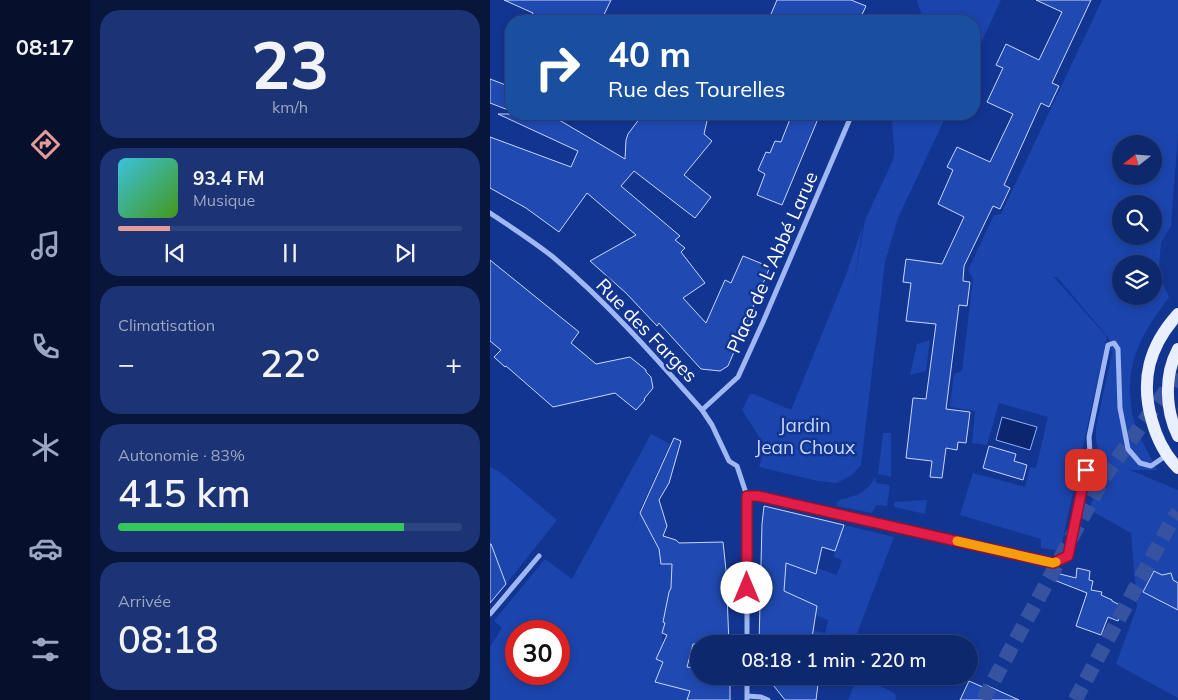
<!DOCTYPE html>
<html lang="fr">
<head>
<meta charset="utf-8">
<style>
	:root { --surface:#0e286e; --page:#1c3476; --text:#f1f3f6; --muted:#9ba6c2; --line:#2e4481; --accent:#e69b98 }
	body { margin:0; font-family:Mulish,sans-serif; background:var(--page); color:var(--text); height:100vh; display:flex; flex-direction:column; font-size:19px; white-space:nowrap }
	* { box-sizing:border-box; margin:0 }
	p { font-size:16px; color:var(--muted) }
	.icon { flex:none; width:28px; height:28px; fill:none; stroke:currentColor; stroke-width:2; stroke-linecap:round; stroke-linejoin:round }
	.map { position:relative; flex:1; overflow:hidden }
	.panel { display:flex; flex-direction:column; gap:10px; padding:10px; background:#08163c; width:400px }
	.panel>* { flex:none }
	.hud { position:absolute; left:15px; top:15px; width:475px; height:105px; border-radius:20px; box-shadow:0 2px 8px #0003,0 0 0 1px var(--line); background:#1a4fa0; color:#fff; overflow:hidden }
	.needle { width:32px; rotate:253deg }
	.tools { position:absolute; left:622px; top:135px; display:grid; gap:10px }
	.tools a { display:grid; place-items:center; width:50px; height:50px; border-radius:50%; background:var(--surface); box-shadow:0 2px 8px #0003,0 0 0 1px var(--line); font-size:25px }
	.speed { position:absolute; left:15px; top:620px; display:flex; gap:10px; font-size:25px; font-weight:700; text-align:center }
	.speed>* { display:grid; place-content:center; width:65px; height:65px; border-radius:50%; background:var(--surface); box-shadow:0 2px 8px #0003,0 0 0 1px var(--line); line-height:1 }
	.speed .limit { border:8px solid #d22; background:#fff; color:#111 }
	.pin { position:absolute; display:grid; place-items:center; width:42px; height:42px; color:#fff; margin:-21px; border-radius:10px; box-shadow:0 2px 8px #0006 }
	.me { position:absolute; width:55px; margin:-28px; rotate:0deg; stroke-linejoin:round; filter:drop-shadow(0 0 4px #0008) }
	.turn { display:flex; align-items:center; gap:18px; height:105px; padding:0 20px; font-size:22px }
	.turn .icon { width:65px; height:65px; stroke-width:2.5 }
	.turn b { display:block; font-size:35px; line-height:42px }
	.big { font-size:38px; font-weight:600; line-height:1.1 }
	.panel .card { flex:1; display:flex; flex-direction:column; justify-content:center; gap:8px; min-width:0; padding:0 18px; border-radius:20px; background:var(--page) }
	.panel .dial { align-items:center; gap:0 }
	.dial b { font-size:65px; line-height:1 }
	.song { display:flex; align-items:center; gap:15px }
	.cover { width:60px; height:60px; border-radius:8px; background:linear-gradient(135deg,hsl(190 70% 55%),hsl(100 70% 35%)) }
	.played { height:5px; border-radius:2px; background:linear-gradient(90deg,var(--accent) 15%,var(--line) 15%) }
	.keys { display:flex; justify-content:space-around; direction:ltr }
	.heat { display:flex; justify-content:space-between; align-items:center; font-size:28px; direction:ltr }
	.charge { height:8px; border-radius:4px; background:linear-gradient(90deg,#34c759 83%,var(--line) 0) }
	.trip { position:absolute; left:200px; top:635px; width:288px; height:50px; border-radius:25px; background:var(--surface); box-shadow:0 2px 8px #0003,0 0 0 1px var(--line); font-weight:600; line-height:50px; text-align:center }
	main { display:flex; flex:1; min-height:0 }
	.tabs { display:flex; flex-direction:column; width:90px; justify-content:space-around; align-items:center; background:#06102c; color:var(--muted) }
	.tabs .icon { width:35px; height:35px }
	.tabs .current { color:var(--accent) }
	.tabs b { font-size:22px; color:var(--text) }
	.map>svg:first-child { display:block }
	.green { fill:#1b44ac; fill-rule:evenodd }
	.water { fill:#0b256e; stroke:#91aff5 }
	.building { fill:#2049b1; stroke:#c7d6fd }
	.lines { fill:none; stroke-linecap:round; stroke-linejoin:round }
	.highway-tunnel { stroke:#3653a2; stroke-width:15; stroke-dasharray:15 8; stroke-linecap:butt }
	.street { stroke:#9fb7f2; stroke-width:5 }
	.primary { stroke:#eaefff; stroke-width:12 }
	.route-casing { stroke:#92132f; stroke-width:12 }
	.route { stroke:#e11d48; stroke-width:9 }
	.slow { stroke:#f59e0b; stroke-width:9 }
	.labels { text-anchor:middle; stroke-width:5; stroke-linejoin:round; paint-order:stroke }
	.street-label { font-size:19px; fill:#fff; stroke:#133592 }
	.park-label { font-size:19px; fill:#c7d6fd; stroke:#133592 }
</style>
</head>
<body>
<main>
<nav class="tabs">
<b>08:17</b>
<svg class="icon current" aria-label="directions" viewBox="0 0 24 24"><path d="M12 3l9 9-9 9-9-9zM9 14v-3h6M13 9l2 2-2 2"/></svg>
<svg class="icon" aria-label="music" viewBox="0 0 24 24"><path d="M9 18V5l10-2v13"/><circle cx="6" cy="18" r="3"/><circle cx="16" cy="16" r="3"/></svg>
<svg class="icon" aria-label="phone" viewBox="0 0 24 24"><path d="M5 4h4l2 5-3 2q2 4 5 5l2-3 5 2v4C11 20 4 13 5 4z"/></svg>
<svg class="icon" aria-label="climate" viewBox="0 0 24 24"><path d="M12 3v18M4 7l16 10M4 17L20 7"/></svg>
<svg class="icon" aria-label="car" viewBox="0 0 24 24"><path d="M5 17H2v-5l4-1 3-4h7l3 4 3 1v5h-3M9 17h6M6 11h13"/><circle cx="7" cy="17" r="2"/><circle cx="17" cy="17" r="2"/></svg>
<svg class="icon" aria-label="filters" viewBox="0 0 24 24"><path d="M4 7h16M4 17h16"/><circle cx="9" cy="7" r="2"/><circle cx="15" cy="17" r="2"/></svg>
</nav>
<section class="panel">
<div class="card dial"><b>23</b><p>km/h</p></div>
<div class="card">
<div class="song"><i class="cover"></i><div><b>93.4 FM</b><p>Musique</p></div></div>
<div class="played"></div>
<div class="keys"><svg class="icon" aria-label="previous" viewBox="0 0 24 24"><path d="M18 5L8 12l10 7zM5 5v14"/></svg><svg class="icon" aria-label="pause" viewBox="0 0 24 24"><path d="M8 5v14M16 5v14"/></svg><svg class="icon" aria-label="next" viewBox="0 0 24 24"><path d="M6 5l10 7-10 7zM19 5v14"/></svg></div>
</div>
<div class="card"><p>Climatisation</p>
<div class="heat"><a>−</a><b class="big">22°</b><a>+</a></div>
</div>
<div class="card"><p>Autonomie · 83%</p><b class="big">415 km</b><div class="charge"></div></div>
<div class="card"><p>Arrivée</p><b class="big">08:18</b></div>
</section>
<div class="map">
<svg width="688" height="700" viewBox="0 0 688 700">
	<rect width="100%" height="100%" fill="#133592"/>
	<path class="green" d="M 427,0 L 511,0 L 484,58 L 484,21 L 433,21 Z
		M 612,0 L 688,0 L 688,134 L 681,226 L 671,243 L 669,266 L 672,282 L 679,297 C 657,327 638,355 640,394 C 641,401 641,408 642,414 C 647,434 658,452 667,470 L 640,470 L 688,490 L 688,698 L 626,664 L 647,607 L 641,533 L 600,510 L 611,458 L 606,441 L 606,427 L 622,353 L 618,337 L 567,277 L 564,277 L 617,337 L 571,547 L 565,550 L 551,548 L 551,539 L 470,515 L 483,473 L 535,487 L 540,467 L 546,468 L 558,417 L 509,403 L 497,445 L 482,443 L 485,411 L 460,407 L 464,374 L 472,371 L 483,279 L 478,270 L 504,215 L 511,214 ZM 631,144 L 664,144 L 664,176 L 631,176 ZM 631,204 L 664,204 L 664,236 L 631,236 ZM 631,264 L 664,264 L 664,296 L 631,296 Z
		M 404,114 L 457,114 L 408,218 L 395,262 L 371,465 L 362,475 L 347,483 L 328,481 L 269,467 L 275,446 L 252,410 L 260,394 L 264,394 L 301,410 L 356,275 L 373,225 L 362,294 L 375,220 L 403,160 C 407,144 399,129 404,114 Z
		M 440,340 L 436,371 L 420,375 L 427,344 Z
		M 393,433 L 401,433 L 401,477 L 388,474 Z
		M 161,434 L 180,444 L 139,534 L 151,509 C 160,516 174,526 173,538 C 172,548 170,553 171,563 L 182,564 L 181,588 L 172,633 L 173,644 L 166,658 L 173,661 L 165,681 L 200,691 L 197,700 L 0,700 L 0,647 L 12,628 L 4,621 L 55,559 L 82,579 ZM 26,631 L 69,631 L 69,674 L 26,674 Z
		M 0,467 L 10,472 L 67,520 L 16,584 L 7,560 L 0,562 Z
		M 385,477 L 386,483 L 400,485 L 397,506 L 386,505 L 382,513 L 347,506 L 347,503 L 349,500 C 365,496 378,493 385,477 Z
		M 437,500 L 435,514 L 404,507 L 404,502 Z
		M 354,525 L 404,537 L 363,644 L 296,644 L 303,626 L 335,633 L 338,620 L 319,613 L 317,601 L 291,591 L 293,556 L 347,575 L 352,560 L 344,557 L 345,551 Z
		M 368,676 L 373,676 L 405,694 L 406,700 L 358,700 Z"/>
	<path class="water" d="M 512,417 L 547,427 L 540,450 L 506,440 Z"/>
	<path class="building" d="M 14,0 L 121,0 L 111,21 L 39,21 L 43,13 Z
		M 287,0 L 361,0 L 376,6 L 369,21 L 278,21 Z
		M 546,0 L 601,0 L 562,83 L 569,86 L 559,107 L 551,103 L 514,185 L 520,188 L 510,209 L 503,206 L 474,266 L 473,281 L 480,282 L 477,306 L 469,305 L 456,409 L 480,412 L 476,443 L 468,442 L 467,450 L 456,448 L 452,478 L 440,477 L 442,461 L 416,458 L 423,398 L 436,399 L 446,324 L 416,321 L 421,283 L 413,282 L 416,259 L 452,264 L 474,217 L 448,204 L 463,170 L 457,167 L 467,147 L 500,162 L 523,114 L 497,102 L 513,68 L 506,65 L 516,44 L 549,60 L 572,12 Z
		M 0,79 L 21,87 L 21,111 L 0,103 Z
		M 8,114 L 59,114 L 135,159 L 136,140 L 138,134 L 153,114 L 211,114 L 217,121 L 214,134 L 222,141 L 194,175 L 221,197 L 205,218 L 144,171 L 131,186 L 190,236 L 185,240 L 195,248 L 191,252 L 215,283 L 193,298 L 216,323 L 235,280 L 241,283 L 253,256 L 280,267 L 238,366 L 230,371 L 211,369 L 169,323 L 167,326 L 136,293 L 100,261 L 146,235 L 97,193 L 69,232 L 36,208 L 0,188 L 0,137 L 81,167 L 88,151 Z
		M 302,114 L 330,114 L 292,205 L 267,195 L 275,174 L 268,170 L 276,152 L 280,153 L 285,141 L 291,142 Z
		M 0,260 L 89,332 L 81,343 L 106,364 L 140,357 L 156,370 L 156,372 L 161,377 L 163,388 L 154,399 L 155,400 L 146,410 L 125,393 L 63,407 L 16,366 L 15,367 L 4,357 L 11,350 L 0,341 Z
		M 184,438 L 191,441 L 179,483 L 169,500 L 177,526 L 173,536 L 186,540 L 189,543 L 233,542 L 236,570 L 239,644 L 203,644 L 197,667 L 209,669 L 209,676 L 240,676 L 240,700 L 197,700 L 200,691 L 165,682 L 173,662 L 166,659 L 177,635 L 172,633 L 175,623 L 173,622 L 179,592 L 181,588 L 182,564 L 171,564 L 169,549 L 150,513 Z
		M 499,446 L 526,454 L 524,461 L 537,465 L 533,480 L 493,468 Z
		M 274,506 L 354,525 L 345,551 L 332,547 L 326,574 L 296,563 L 294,591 L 327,606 L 321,644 L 269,644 L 272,524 Z
		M 0,544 L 1,544 L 16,584 L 0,603 Z
		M 587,568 L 600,571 L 599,580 L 603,581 L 601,590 L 612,592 L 611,595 L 622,600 L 622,601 L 634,607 L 628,621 L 618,617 L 611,635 L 586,626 L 597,593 L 564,580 L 566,573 L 586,578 Z
		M 664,571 L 672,575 L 681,573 L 683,580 L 688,583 L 688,610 L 653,592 Z
		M 276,676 L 329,676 L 326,700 L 295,700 Z
		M 479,681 L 495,688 L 496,685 L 529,700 L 470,700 Z"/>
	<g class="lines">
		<path class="highway-tunnel" d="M 493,700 L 615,476 L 688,374
			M 585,700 L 680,524 L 688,512"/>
		<path class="street" d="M 402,21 L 404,18
			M 0,213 C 21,227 43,241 63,257 C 117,302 165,357 212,410 L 222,425 L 239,461 L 247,466 L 257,496 L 257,644
			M 212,410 L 248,377 L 273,322 L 362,114
			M 257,496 L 268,496 L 563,563 L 578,556 L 600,453 L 599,437 L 618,345 L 624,343 L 628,349 L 630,408 L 638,449 L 650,463 L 661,466 L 677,455
			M 0,614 L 49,556
			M 257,696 L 271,697 L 278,700
			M 257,700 L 257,676"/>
		<path class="primary" d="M 688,314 C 659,346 650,380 662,421 C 667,439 675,455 688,468
			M 688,349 C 674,375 675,409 688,436"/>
	</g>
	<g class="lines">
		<g class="route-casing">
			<path id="route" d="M 257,588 L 257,496 L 268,496 L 563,563 L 578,556 L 596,470"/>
		</g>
		<use href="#route" class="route"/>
		<path class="slow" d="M 467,541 L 563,563 L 566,562"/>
	</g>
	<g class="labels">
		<g class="street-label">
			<text transform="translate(282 262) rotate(-66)" y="7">Place de L'Abbé Larue</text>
			<text transform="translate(157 330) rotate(46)" y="7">Rue des Farges</text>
		</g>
		<g class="park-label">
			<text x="315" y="432">Jardin<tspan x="315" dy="22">Jean Choux</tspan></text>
		</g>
	</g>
</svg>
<div class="tools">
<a><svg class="needle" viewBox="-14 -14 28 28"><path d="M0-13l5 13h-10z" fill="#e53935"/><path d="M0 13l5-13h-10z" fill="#9ba6c2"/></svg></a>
<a><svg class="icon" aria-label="search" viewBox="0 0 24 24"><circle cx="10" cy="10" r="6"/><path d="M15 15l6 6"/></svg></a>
<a><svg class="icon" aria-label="layers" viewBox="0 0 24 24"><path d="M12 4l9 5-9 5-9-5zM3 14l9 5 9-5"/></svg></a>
</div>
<div class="speed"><div class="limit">30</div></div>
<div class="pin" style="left:596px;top:470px;background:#d93025"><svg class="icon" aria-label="arrive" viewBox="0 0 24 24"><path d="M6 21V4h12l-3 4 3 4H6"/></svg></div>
<svg class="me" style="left:257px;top:588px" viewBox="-20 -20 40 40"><circle r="19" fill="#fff"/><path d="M0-13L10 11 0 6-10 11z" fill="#e11d48"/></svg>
<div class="trip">08:18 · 1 min · 220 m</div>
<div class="hud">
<div class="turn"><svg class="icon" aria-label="right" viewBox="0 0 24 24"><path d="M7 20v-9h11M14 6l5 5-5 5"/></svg><div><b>40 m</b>Rue des Tourelles</div></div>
</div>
</div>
</main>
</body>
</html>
